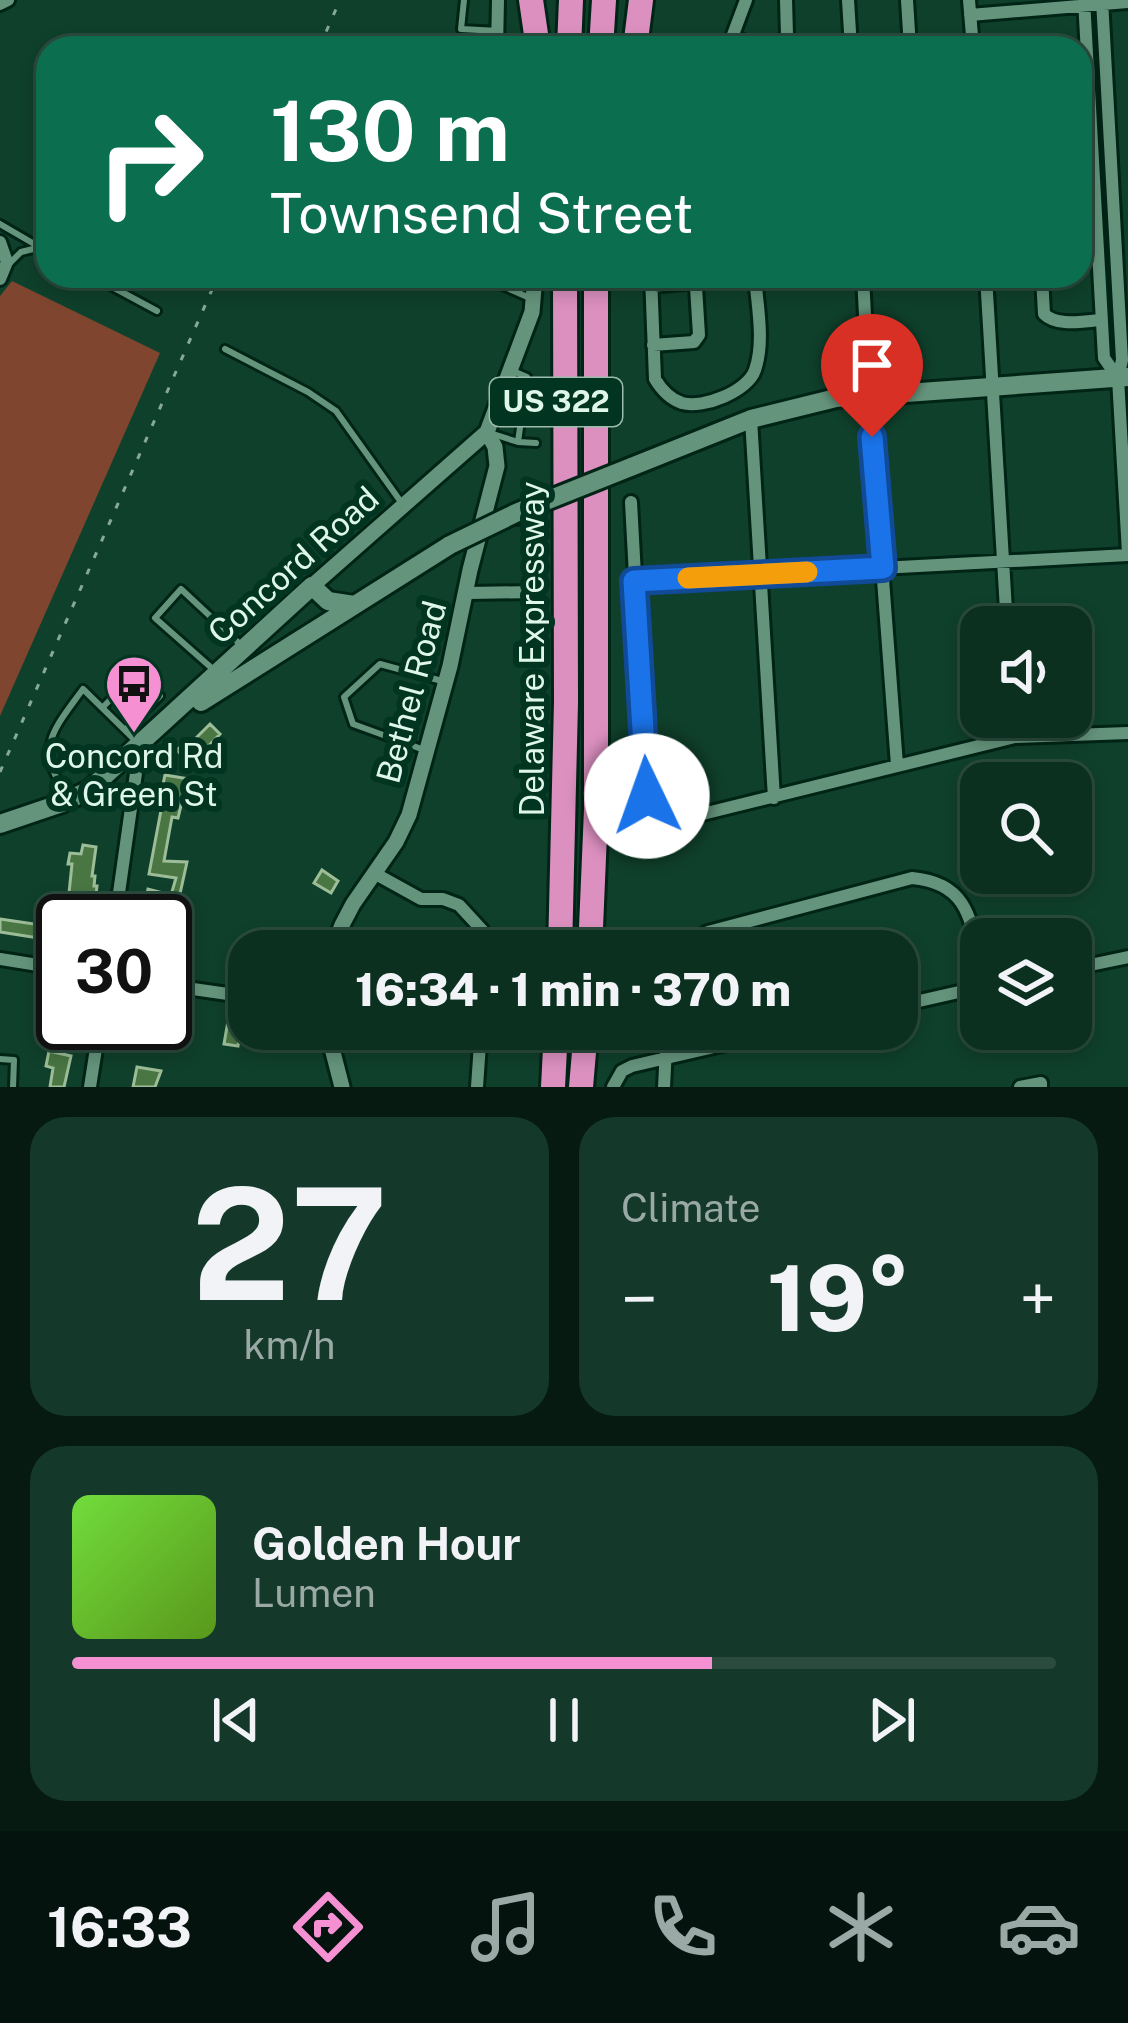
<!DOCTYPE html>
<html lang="en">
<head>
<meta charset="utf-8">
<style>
	:root { --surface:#0b3020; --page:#143829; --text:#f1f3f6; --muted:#9aa9a5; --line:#2b4b3e; --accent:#f591d2 }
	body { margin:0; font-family:"Public Sans",sans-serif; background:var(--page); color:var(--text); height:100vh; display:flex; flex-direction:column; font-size:45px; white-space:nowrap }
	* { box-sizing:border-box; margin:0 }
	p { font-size:39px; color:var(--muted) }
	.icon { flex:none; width:66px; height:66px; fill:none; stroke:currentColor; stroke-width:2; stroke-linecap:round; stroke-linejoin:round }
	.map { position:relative; height:1087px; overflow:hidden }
	.panel { display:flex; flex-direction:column; gap:30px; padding:30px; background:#061a12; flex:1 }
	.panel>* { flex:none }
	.hud { position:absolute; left:36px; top:36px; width:1056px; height:252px; border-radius:36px; box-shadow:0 6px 18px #0003,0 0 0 3px var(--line); background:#0b6e4f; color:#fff; overflow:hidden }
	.buttons { position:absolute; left:960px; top:606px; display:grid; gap:24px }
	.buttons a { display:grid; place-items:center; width:132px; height:132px; border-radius:24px; background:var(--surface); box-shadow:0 6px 18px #0003,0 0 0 3px var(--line); font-size:60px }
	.speed { position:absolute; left:36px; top:894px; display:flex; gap:24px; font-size:60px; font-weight:700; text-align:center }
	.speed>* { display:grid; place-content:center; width:156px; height:156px; border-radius:50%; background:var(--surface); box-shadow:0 6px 18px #0003,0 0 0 3px var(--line); line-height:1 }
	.speed .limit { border:6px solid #111; border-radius:18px; background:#fff; color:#111 }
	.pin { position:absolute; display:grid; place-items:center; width:102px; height:102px; color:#fff; margin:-123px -51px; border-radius:50% 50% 50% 0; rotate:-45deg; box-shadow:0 0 12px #0007 }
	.pin .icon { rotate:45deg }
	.me { position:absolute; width:132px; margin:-66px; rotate:357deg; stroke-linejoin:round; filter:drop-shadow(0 0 9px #0008) }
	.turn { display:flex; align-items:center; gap:42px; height:252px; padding:0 36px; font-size:54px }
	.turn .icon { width:156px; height:156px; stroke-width:2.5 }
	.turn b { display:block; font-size:84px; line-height:102px }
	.big { font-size:90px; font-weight:800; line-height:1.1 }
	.panel .widget { flex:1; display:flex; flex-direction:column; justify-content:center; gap:18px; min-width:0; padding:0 42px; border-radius:36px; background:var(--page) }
	.panel .dial { align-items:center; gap:0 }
	.dial b { font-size:156px; line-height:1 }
	.song { display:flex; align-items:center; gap:36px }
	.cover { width:144px; height:144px; border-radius:18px; background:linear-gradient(135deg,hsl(100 70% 55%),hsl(90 70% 35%)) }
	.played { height:12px; border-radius:6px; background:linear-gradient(90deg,var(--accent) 65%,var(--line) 65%) }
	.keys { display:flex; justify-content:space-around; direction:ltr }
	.heat { display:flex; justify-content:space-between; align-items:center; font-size:66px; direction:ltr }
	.panel .tiles { flex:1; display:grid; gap:30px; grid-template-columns:1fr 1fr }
	.widget:last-child { grid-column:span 2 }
	.trip { position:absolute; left:228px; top:930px; width:690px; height:120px; border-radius:36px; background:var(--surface); box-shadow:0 6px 18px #0003,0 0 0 3px var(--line); font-weight:800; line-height:120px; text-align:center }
	.dock { display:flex; height:192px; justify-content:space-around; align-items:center; background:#04130d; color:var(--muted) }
	.dock .icon { width:84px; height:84px }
	.dock .on { color:var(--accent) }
	.dock b { font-size:54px; color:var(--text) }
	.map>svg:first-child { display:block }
	.green { fill:#7f452e }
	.building { fill:#497643; stroke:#9cbd98; stroke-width:3 }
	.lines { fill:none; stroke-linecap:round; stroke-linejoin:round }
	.service-casing { stroke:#002416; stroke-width:12 }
	.minor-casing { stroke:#002416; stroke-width:18 }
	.tertiary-casing { stroke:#002416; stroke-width:21 }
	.secondary-casing { stroke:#002416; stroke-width:24 }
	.motorway-casing { stroke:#002416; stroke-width:30 }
	.service { stroke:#65947c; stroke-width:6 }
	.minor { stroke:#65947c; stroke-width:12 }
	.tertiary { stroke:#65947c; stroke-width:15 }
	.secondary { stroke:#65947c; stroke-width:18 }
	.motorway { stroke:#dc90c0; stroke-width:24 }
	.rail { stroke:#86a998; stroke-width:3; stroke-dasharray:6 12; stroke-linecap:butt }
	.secondary-bridge-casing { stroke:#002416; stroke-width:24; stroke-linecap:butt }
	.secondary-bridge { stroke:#65947c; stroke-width:18 }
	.route-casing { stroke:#114b97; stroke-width:30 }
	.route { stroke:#1a73e8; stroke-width:21 }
	.slow { stroke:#f59e0b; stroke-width:21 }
	.labels { text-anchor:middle; stroke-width:12; stroke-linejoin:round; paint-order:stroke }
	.shield { fill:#013521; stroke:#9cbdae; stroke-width:3 }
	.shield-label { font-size:30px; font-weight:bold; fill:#dff7ea }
	.street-label { font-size:33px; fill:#dff7ea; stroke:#013521 }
	.poi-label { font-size:33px; fill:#dff7ea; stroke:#013521 }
</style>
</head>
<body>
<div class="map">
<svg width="1128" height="1087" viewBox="0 0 1128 1087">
	<rect width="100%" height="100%" fill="#0f402b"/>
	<path class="green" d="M 12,281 L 160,353 L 0,716 L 0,296 Z"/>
	<path class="building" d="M 210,724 L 220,734 L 190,765 L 177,750 L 187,741 L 190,744 Z
		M 165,775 L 195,780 L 192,794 L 184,793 L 178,818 L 172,817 L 164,861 L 187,862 L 174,921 L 178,922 L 176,929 L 165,927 L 165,921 L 142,921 L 148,889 L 171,895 L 176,878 L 149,874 L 165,789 L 162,789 Z
		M 83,845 L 96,847 L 92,876 L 95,876 L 94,886 L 97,886 L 96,895 L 69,893 L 72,864 L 68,864 L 70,853 L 81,854 Z
		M 322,870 L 338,881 L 331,893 L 314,883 Z
		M 0,919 L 61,928 L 58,941 L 0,932 Z
		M 228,1021 L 242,1024 L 238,1046 L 224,1044 Z
		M 49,1051 L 71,1056 L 64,1087 L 50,1087 L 53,1068 L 46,1066 Z
		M 137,1067 L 161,1071 L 155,1087 L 133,1087 Z"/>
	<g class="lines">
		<g class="service-casing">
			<path id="service" d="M 464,0 L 461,29 L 499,31
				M 0,224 L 48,252
				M 8,265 L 21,252 L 37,248
				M 92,276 L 157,311
				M 480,276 L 532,299
				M 225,349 L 308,392 L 336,411 L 401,502
				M 513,371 L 527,377 L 518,442
				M 493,434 L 518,442 L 536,443
				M 515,521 L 535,519
				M 215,671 L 155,618 L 181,589 L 242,646
				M 102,708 L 137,673 L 160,696 L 125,730
				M 427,751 L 353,724 L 344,697 L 380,664 L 442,681
				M 68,795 C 32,750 54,729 83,689 L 137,742
				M 0,1059 L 14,1060 L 13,1087"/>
		</g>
		<g class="minor-casing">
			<path id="minor" d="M 848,0 L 851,48
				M 907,0 L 910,48
				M 969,0 L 973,48
				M 1084,0 L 1104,358 L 1118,378
				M 1102,0 L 1122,360 L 1118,378 L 1128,553
				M 0,4 L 8,0
				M 970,15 L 1128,2
				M 732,37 L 760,48
				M 497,48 L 498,0
				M 728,48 L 746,0
				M 776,48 L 787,35 L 786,0
				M 0,242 L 7,262 L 0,279
				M 651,276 L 655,379 C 661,389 670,399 682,403 C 704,409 748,391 755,370 C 765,341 757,305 755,276
				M 863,276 L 869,394 L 897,765
				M 986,276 L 1007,627
				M 1042,276 L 1044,314 C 1057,327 1084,321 1102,320
				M 651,286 L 693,282 L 696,287 L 699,335 L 694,342 L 653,345
				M 751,419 L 774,798
				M 631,502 L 647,796 C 650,811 654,820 670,822 L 1015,737 L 1128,733
				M 635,581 L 1128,555
				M 468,593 L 533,592
				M 374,873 L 421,899 L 443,899 L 459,905 L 482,930 L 486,951
				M 115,921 L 140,745
				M 683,951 L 689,942 L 708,932 L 912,878 C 969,883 971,921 981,968
				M 0,959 L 63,969
				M 1071,969 L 1128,957
				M 165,985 L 249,997
				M 897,1006 L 981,987
				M 90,1087 L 100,1023
				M 477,1087 L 481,1029
				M 613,1087 L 622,1071 L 632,1066 L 791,1029
				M 664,1087 L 667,1029
				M 1020,1087 L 1041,1083 L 1041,1087"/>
		</g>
		<g class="tertiary-casing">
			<path id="tertiary" d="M 312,586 L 487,432 L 532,312 L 535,276
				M 332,951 L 342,925 L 353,904 L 396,842 L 409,815 L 450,666 L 470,570 L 497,466 L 495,447 L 487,432
				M 327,1029 L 342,1087"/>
		</g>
		<g class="secondary-casing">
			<path id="secondary" d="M 631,467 L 751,419 L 836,398 L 1128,377
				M 201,702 L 450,545
				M 0,824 L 62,803 L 89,790 L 312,586 L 328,601 L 354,605"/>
		</g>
		<g class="motorway-casing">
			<path id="motorway" d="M 531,0 L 538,48
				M 569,48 L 571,0
				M 601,48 L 604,0
				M 635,48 L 641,0
				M 560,951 L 566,702 L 565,276
				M 590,951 L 596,810 L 596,276
				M 553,1087 L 556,1029
				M 581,1087 L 586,1029"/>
		</g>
		<use href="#service" class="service"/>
		<use href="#minor" class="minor"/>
		<use href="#tertiary" class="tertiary"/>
		<use href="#secondary" class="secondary"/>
		<use href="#motorway" class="motorway"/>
		<path class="rail" d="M 319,48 L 340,0
			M 0,772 L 218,276"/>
		<g class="secondary-bridge-casing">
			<path id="secondary-bridge" d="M 450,545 L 518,512 L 631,467"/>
		</g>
		<use href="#secondary-bridge" class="secondary-bridge"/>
	</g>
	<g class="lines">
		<g class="route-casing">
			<path id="route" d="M 647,796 L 634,581 L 883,568 L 872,437"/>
		</g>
		<use href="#route" class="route"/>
		<path class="slow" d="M 688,578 L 807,572"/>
	</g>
	<defs>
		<g id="bus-pin" transform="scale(3)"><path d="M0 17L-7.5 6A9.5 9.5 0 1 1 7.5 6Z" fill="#f591d2" stroke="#013521"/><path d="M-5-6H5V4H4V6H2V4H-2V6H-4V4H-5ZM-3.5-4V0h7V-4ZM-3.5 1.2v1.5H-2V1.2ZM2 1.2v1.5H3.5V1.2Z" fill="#111"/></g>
	</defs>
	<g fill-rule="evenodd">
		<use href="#bus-pin" x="134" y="684"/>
	</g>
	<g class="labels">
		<rect class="shield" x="490" y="378" width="132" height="48" rx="9"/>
		<g class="shield-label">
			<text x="556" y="412">US 322</text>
		</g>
		<g class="street-label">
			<text transform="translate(293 565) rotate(-42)" y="12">Concord Road</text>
			<text transform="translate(532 649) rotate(-90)" y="12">Delaware Expressway</text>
			<text transform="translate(411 692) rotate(-75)" y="12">Bethel Road</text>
		</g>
		<g class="poi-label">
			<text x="134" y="768">Concord Rd<tspan x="134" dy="38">&amp; Green St</tspan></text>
		</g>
	</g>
</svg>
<div class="buttons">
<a><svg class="icon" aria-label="sound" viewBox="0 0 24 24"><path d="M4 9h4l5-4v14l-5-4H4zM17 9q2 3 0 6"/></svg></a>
<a><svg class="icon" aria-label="search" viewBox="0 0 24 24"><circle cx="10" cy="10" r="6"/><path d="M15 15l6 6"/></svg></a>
<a><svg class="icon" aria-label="layers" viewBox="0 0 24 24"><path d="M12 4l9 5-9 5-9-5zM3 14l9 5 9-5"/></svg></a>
</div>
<div class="speed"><div class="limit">30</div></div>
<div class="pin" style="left:872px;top:437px;background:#d93025"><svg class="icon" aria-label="arrive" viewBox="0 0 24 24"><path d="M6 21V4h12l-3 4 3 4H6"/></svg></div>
<svg class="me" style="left:647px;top:796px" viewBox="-20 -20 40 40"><circle r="19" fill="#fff"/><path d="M0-13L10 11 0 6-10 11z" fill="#1a73e8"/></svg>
<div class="trip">16:34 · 1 min · 370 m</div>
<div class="hud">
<div class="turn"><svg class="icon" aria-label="right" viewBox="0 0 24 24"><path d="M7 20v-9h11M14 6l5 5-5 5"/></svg><div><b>130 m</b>Townsend Street</div></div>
</div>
</div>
<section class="panel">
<div class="tiles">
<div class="widget dial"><b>27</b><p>km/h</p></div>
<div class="widget"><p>Climate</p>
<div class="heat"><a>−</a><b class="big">19°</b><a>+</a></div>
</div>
<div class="widget">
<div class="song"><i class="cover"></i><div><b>Golden Hour</b><p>Lumen</p></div></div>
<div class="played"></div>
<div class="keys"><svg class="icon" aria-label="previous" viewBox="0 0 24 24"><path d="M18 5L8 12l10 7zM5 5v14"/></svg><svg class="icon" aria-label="pause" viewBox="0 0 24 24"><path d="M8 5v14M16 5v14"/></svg><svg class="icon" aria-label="next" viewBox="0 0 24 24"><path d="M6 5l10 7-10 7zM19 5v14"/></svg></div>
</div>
</div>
</section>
<nav class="dock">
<b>16:33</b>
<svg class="icon on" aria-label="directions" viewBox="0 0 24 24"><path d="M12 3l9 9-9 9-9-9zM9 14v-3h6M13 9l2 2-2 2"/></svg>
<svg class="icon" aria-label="music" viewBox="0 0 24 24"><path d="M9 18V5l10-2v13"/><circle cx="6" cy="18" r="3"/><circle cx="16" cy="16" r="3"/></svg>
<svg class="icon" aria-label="phone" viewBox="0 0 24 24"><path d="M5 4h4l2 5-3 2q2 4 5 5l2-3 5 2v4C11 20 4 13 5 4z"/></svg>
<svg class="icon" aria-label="climate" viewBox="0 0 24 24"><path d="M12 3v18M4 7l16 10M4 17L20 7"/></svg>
<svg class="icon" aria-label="car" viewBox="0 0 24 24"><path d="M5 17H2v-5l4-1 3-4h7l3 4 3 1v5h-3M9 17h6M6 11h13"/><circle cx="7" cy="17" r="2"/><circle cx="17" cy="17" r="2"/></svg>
</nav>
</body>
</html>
